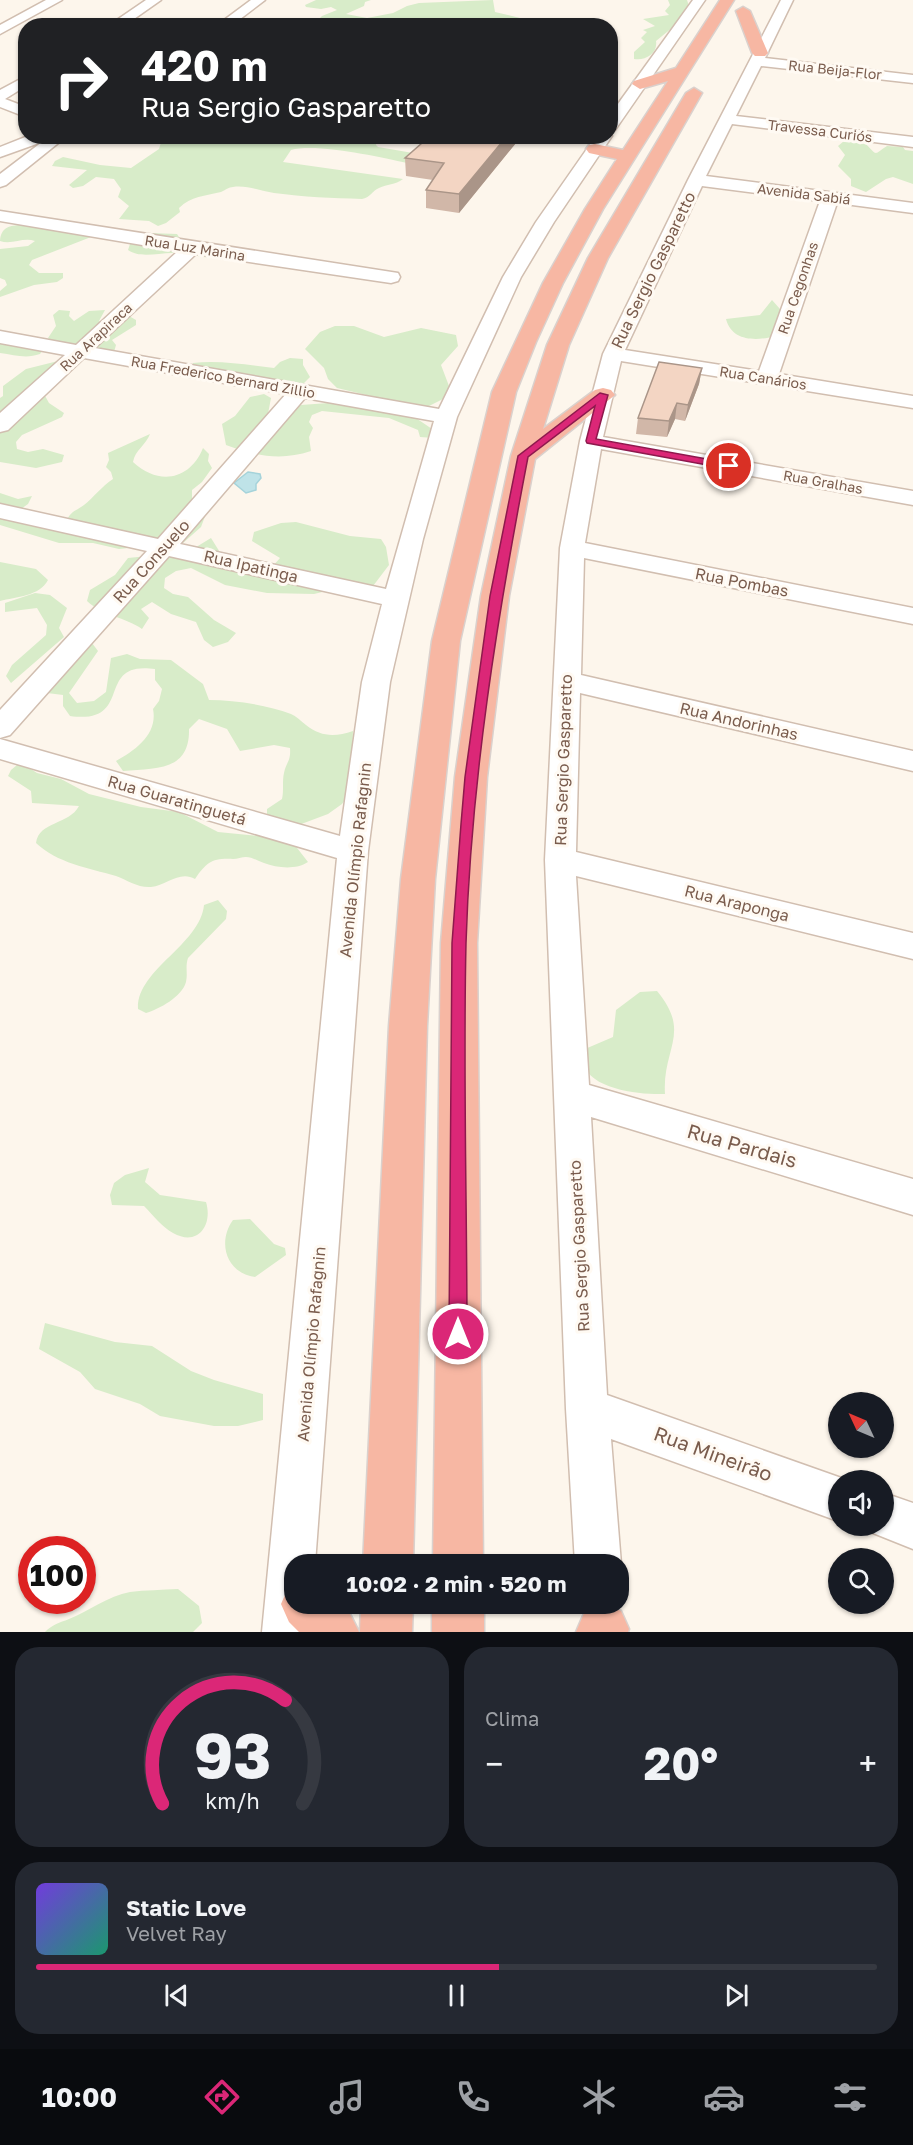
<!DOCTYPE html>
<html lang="pt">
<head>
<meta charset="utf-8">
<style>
	:root { --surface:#171b24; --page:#242831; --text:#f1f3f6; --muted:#9ea1a6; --line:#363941; --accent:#db2777 }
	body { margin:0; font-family:"Golos Text",sans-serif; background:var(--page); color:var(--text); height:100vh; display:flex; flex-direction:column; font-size:22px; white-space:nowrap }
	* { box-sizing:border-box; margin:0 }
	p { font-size:20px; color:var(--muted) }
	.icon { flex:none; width:33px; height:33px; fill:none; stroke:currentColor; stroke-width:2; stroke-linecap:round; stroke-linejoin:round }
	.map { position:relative; height:1632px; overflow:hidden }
	.drawer { display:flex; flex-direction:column; gap:15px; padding:15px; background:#0d0f14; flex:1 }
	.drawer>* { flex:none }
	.banner { position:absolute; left:18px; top:18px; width:600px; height:126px; border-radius:24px; box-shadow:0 2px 4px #0004; background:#202124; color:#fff; overflow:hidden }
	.needle { width:39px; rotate:314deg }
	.controls { position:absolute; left:828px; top:1392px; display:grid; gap:12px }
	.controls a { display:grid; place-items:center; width:66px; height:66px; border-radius:50%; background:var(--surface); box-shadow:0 2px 4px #0004; font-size:30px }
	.speed { position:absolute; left:18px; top:1536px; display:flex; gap:12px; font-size:30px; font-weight:700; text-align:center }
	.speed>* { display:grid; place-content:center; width:78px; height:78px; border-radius:50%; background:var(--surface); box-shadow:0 2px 4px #0004; line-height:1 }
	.speed .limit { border:9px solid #d22; background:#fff; color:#111 }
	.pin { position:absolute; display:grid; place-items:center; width:51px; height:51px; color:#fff; margin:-26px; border:3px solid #fff; border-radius:50%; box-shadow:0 2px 6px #0007 }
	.me { position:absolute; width:66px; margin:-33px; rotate:0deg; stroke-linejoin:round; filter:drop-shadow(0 0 4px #0008) }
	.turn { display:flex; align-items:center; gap:21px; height:126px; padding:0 24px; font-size:27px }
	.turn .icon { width:78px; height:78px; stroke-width:2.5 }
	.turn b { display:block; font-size:42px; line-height:51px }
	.big { font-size:45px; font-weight:700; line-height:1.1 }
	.drawer .widget { flex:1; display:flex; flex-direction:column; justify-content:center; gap:9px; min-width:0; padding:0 21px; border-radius:24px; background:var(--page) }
	.drawer .dial { align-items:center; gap:0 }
	.dial svg { height:156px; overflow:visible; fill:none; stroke:var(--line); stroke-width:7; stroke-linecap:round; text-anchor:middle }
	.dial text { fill:var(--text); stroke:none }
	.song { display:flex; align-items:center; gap:18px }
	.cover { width:72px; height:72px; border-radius:9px; background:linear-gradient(135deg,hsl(260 70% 55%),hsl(160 70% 35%)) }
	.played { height:6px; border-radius:3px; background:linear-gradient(90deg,var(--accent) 55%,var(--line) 55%) }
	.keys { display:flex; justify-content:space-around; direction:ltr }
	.heat { display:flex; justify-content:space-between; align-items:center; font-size:33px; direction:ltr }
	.drawer .tiles { flex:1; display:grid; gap:15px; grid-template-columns:1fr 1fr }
	.widget:last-child { grid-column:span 2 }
	.trip { position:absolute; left:284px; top:1554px; width:345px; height:60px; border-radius:24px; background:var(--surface); box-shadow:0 2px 4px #0004; font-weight:700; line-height:60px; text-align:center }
	.menu { display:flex; height:96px; justify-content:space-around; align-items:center; background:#090b0e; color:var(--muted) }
	.menu .icon { width:42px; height:42px }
	.menu .on { color:var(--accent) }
	.menu b { font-size:27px; color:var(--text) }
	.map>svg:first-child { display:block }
	.green { fill:#d8ecc9 }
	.water { fill:#bfe3e8; stroke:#a5d3da; stroke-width:1.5 }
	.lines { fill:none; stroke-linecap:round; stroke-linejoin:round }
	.minor-casing { stroke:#d1beb0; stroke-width:3 }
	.highway-casing { stroke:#dad1cd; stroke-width:3 }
	.minor { fill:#fff; fill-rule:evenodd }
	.highway { fill:#f7b7a3; fill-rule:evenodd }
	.wall { fill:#d1b7a8 }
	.shaded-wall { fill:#aa9588 }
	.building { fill:#f3d5c3; stroke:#aa9588; stroke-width:1.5 }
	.route { fill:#db2777; stroke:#8e194d; stroke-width:1.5 }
	.labels { text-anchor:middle; stroke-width:6; stroke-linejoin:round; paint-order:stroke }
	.far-street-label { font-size:14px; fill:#7a5c4d; stroke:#fffaf3 }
	.street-label { font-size:16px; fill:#7a5c4d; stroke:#fffaf3 }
	.near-street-label { font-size:20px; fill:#7a5c4d; stroke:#fffaf3 }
</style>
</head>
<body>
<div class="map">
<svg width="913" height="1632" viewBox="0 0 913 1632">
	<rect width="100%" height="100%" fill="#fdf6ec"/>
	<path class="green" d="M 316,0 L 371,0 L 365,2 L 364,6 L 346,14 L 367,18 L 393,13 L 407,6 L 419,3 L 493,0 L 495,12 L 520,18 L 514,26 L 319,25 L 317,21 L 322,16 L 337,10 L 331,7 L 321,9 L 306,7 L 305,5 Z
		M 668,0 L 687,0 L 689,6 L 678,23 L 656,41 C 658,54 645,61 634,59 L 634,52 L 645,42 L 641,38 L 647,32 L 643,30 L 655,26 L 643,19 L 669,15 L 665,11 L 670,5 Z
		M 163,136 C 175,137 191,134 202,137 C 218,140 236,143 254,140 L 256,136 L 370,137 L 377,140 L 376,145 L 378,147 L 413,153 L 407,163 C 379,157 317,143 291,150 L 283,162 L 403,179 C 395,185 387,184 379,188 C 372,191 370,198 362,199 C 332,198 304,197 274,193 C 261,191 247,185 233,187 C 229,187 225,190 221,192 C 205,196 191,196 179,208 L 180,212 L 166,223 L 158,226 L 149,221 L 119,219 L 129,206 L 118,197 L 121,189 L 114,179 L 96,177 L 83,186 L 73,188 L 69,185 L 87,170 L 52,166 L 55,161 L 63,157 L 100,165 L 131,168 L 159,149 Z
		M 844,141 L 866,144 C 878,157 874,154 887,146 L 903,147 L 905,150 L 913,151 L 913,184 L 893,177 L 886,179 L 866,192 L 851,186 L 851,179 L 838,166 L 845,155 L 838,146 Z
		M 19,225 L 90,232 L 91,237 L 32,260 L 29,265 L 39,273 L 63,273 L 63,278 L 57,282 L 34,285 L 0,297 L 0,291 L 7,285 L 5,280 L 0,278 L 0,249 L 28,246 L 35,241 C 23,237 12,245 0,241 C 1,228 8,226 19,225 Z
		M 149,233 L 177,234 L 183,243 L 207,243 L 224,248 L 222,256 C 199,260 194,253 175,253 C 160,252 141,259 128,250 L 131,241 Z
		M 772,300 L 780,309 L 776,336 C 757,341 732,342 726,319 L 760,315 Z
		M 59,310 L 70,311 L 69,316 L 74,321 L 89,311 L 105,310 L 99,321 L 105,325 L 129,316 L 136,320 L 136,325 L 112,340 L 116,345 L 114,352 L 53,343 L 48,338 L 56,326 L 53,315 Z
		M 335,326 L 354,326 L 384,337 L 421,328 L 456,335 L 458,346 L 441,365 L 449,386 L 445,398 L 429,406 L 409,408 L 388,405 L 375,397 L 337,388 L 328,379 L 324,368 L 305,349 L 320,332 Z
		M 0,343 L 39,349 L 42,351 L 40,354 C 26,359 15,355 0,353 Z
		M 70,358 L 44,394 L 49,403 L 64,413 L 62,417 L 22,435 L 16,442 L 17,449 L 28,452 L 43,449 L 64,455 L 62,462 L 36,468 L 0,462 L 0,398 L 3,396 L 3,386 L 26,369 Z
		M 290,358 L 303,359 L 303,365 L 310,377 L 304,383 L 292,385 L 192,369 L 193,363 C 220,360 247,365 274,368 L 280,362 Z
		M 264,394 L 271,398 L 267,419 L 283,416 L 301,405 L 342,402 L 410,414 L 435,431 L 434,438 L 420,437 L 418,430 L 389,418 L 322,411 L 312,415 L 309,422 L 313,428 L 309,437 L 311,451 C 281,461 256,456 226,445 L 222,424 L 235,416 L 250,397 Z
		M 150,434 C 146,445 135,450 133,462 C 159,486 190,480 203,448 L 209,454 L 208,461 L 212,468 L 202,482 L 192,490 L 192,498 L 207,511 L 201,527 L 183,543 L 153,549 L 138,547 L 119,549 L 93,543 L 59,543 L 0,525 L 0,493 L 18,499 L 32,496 L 28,504 L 18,511 L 67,520 C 71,511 76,511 84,505 C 94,497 101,487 113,479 L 111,472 L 106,467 L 109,460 L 108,453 Z
		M 296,522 L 350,536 L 381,539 L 386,547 L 389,565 L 370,590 L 343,587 L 314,594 L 267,593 L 225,585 L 191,568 L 176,571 L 165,578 L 164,588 L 173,594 L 188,597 L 214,620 L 236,633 L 228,642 L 213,647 L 204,640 L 196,622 L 171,614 L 152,602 L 141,609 L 149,618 L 142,629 C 125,617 103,616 87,601 L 90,590 L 115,575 L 128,558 L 188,552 L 211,538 L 221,554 L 272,567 L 280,558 L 252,541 L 254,532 L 281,523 Z
		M 0,562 L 36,569 L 48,580 C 40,596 16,597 0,601 Z
		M 35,593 L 50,595 L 67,608 L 59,628 L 64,637 L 11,683 L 6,676 L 12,665 L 46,635 L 47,625 L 37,608 L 5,612 L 5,603 Z
		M 92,643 L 98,651 L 69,693 L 77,703 L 94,701 L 106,692 L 111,658 L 127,654 L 140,659 L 171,660 L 203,684 L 209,700 C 235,700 267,705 291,714 C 296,716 301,721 306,725 C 321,737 335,737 353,731 L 351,792 L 342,804 L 328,814 L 296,826 L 267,817 L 267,809 L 282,799 C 284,790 282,781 284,773 C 286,762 291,762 290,748 L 274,745 L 240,751 L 227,729 L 199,719 L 189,729 C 190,772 155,768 123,771 L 116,761 C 136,750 158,734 153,709 L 159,701 L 162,689 L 155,680 L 155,669 C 93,660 136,725 70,716 L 63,706 L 63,695 L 47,693 L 51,682 Z
		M 17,765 L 26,766 L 37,773 L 61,779 L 89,794 L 141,807 L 179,812 L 218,832 L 269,837 L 294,844 L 308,862 C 296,870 277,868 264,863 C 258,861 252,857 246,857 C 242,857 237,859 233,859 C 212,858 207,862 195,879 C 180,870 167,885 151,887 C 138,888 127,880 116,876 C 88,868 57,863 36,843 C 39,821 69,825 79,806 L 32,803 L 31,791 L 8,776 L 11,770 Z
		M 218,900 L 227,911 L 226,919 L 188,958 C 185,967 188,973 186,982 C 182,997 159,1009 146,1013 L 138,1009 C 136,970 200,945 204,905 Z
		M 657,991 C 692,1033 662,1048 665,1094 C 643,1095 590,1090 584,1064 C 583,1060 585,1053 585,1049 L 613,1037 L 616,1010 L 640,992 Z
		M 149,1168 L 145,1182 L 160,1195 L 206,1202 C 213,1225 198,1247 173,1233 C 162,1227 153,1215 144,1206 L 112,1205 L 110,1195 L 114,1183 L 125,1175 Z
		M 250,1219 L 274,1244 L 285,1248 L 286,1255 L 255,1277 C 226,1273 217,1242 233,1220 Z
		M 45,1323 L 115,1342 L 152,1346 L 191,1371 L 214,1380 L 263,1394 L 263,1420 L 238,1426 L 214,1426 L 160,1416 L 140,1404 L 95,1389 L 80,1372 L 39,1349 Z
		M 178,1589 L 199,1606 L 202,1623 L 193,1632 L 45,1632 C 53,1624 59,1623 69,1619 C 89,1611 108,1596 130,1592 C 145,1590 162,1590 178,1589 Z"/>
	<path class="water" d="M 248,472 L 260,474 L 261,478 L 256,484 L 256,490 L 246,493 L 234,483 Z"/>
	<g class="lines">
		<g class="minor-casing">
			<path id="minor" d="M 46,0 L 62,0 L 0,34 L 0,25 Z
				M 146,0 L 161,0 L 124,26 L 108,26 Z
				M 251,0 L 265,0 L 231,26 L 216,26 Z
				M 693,0 L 705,0 L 615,130 L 610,131 L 610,115 Z
				M 781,0 L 793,0 L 765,58 L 913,75 L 913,83 L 761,66 L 736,116 L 913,137 L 913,147 L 732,124 L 706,176 L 913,203 L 913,213 L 837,203 L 779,374 L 913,396 L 913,408 L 621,361 L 603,437 L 913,491 L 913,505 L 601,449 L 585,543 L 913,608 L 913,624 L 584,558 L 581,675 L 913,751 L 913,771 L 580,693 L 576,852 L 913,933 L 913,959 L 576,876 L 589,1085 L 913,1179 L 913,1215 L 591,1117 L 607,1395 L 847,1480 L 838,1480 L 838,1521 L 611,1439 L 621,1564 L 618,1571 L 618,1564 L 575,1564 L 566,1409 L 545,860 L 560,548 L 580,441 L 603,354 L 688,180 ZM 702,186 L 820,201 L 759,371 L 625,350 Z
				M 26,76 L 26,86 L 5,99 L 26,107 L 26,117 L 0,107 L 0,90 Z
				M 610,134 L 612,136 L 554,222 L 521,277 L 457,417 L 423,539 L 390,682 L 368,851 L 315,1564 L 294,1564 L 294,1604 L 312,1604 L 310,1632 L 262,1632 L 337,858 L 0,759 L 0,739 L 340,836 L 362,682 L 382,604 L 169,556 L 10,735 L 0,738 L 0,710 L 147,551 L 0,518 L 0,504 L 158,539 L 286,394 L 84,358 L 8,430 L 0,432 L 0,413 L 65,355 L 0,343 L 0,331 L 76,345 L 178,251 L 0,221 L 0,211 L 398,273 L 400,277 L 398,281 L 391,283 L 196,254 L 95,348 L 439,409 L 503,277 L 536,222 L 596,136 L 610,136 ZM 305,398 L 434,421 L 386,589 L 180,544 Z
				M 28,136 L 67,136 L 6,185 L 0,187 L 0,174 L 42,142 L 0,157 L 0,147 Z
				M 884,1493 L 913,1503 L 913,1549 L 868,1531 L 866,1526 L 884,1526 Z"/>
		</g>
		<g class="highway-casing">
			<path id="highway" d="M 720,0 L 734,0 L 603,209 L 563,283 L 536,342 L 516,392 L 460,641 L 435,879 L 427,1026 L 413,1564 L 363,1564 L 389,1026 L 401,879 L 432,641 L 492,392 L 543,283 L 585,209 L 617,159 L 589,153 L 586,149 L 589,145 L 595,144 L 623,150 L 668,81 L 640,89 L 632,84 L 634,81 L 676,68 Z
				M 743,7 L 750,11 L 768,53 L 765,56 L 755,56 L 752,53 L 736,11 Z
				M 694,88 L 702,93 L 608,258 L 569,345 L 543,429 L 595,390 L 603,388 L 611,390 L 615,395 L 535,459 L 509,596 L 487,777 L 477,943 L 483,1564 L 433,1564 L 441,943 L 455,777 L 481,596 L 511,456 L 547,345 L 588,258 L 686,93 Z
				M 294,1584 L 294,1604 L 345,1604 L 359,1632 L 299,1632 L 289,1622 L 281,1604 L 289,1586 Z
				M 361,1604 L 413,1604 L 412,1632 L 360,1632 Z
				M 432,1604 L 484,1604 L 484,1632 L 432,1632 Z
				M 602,1604 L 621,1611 L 629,1629 L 628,1632 L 576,1632 L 585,1611 Z"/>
		</g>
		<use href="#minor" class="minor"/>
		<use href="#highway" class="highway"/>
	</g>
	<path class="wall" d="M 516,143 L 459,213 L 426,208 L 426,190 L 433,180 L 406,176 L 405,158 Z
		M 702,368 L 699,384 L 685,421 L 675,419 L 667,437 L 636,434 L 638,418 Z"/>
	<path class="shaded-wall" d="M 507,136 L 517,136 L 516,143 L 459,213 L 459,194 Z
		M 702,368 L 699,384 L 685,421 L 688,405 Z
		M 677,403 L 675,419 L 667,437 L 669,421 Z"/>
	<path class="building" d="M 430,136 L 507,136 L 459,194 L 426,190 L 444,163 L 405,158 Z
		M 659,362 L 702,368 L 688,405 L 677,403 L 669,421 L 638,418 Z"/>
	<path class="route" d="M 600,393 L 608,395 L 596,439 L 729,463 L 734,466 L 729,469 L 587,443 L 586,441 L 595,406 L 528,457 C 497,618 471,780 466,943 C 463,1073 467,1204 467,1334 L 465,1341 L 458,1343 L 451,1341 L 449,1334 L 452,943 L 461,824 L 465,777 L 490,596 L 518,456 Z"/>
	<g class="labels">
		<g class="far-street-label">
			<text transform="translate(835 70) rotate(6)" y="5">Rua Beija-Flor</text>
			<text transform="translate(820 131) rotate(7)" y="5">Travessa Curiós</text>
			<text transform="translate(804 194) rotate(7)" y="5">Avenida Sabiá</text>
			<text transform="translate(195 248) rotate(9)" y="5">Rua Luz Marina</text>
			<text transform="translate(798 288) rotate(-71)" y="5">Rua Cegonhas</text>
			<text transform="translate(96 337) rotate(-43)" y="5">Rua Arapiraca</text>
			<text transform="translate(223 377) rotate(10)" y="5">Rua Frederico Bernard Zillio</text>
			<text transform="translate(763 378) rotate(9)" y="5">Rua Canários</text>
			<text transform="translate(823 482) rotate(10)" y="5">Rua Gralhas</text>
		</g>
		<g class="street-label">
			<text transform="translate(653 270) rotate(-64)" y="6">Rua Sergio Gasparetto</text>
			<text transform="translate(151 561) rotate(-48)" y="6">Rua Consuelo</text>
			<text transform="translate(251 566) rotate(13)" y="6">Rua Ipatinga</text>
			<text transform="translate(742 582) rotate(11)" y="6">Rua Pombas</text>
			<text transform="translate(739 721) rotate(13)" y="6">Rua Andorinhas</text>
			<text transform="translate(563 760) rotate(-88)" y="6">Rua Sergio Gasparetto</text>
			<text transform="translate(177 800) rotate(16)" y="6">Rua Guaratinguetá</text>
			<text transform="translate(355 860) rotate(-84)" y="6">Avenida Olímpio Rafagnin</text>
			<text transform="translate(737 903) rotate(14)" y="6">Rua Araponga</text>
			<text transform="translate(579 1246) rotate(-93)" y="6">Rua Sergio Gasparetto</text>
			<text transform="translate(311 1344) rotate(-85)" y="6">Avenida Olímpio Rafagnin</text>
		</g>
		<g class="near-street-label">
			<text transform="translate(742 1146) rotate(16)" y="7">Rua Pardais</text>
			<text transform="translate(713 1454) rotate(20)" y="7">Rua Mineirão</text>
		</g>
	</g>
</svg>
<div class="controls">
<a><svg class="needle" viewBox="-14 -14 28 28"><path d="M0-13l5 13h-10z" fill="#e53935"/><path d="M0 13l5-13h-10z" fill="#9ea1a6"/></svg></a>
<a><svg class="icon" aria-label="sound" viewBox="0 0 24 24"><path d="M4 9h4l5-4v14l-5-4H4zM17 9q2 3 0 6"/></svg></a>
<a><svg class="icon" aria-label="search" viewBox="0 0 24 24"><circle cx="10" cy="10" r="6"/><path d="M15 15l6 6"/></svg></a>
</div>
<div class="speed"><div class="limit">100</div></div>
<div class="pin" style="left:729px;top:466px;background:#d93025"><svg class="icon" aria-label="arrive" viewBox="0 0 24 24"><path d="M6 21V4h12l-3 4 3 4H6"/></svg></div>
<svg class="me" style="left:458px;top:1334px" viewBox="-20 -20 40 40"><circle r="17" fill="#db2777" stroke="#fff" stroke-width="3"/><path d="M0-11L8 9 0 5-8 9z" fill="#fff"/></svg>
<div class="trip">10:02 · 2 min · 520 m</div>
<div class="banner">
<div class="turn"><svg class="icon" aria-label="right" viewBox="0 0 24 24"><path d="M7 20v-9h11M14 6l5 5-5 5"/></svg><div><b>420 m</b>Rua Sergio Gasparetto</div></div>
</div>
</div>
<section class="drawer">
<div class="tiles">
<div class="widget dial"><svg viewBox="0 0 100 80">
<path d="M14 69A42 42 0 1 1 86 69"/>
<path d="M14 69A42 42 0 0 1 77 16" stroke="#db2777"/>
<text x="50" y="56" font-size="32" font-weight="700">93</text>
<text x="50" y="72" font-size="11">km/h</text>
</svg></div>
<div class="widget"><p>Clima</p>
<div class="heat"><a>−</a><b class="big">20°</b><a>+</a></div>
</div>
<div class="widget">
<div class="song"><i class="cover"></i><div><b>Static Love</b><p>Velvet Ray</p></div></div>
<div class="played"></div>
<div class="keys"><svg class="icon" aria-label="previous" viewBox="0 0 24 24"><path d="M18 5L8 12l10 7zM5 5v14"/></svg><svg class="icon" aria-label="pause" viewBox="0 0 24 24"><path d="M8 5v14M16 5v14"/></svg><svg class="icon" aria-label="next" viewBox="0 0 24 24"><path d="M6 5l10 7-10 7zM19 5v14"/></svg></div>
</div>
</div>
</section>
<nav class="menu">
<b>10:00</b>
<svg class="icon on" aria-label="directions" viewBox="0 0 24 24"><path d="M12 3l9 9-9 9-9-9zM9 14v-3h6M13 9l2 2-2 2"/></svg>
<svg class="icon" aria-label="music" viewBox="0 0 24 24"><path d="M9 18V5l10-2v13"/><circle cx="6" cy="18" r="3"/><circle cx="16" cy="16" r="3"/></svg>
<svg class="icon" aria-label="phone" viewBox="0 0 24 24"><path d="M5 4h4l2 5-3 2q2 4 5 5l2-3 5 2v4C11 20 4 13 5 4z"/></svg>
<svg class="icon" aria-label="climate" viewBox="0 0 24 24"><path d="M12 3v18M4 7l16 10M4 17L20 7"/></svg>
<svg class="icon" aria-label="car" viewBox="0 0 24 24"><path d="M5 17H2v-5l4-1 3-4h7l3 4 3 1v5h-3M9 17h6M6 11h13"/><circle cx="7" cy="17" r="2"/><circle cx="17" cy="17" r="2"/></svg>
<svg class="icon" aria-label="filters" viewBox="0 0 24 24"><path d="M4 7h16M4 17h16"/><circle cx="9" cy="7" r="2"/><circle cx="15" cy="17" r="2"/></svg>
</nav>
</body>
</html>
